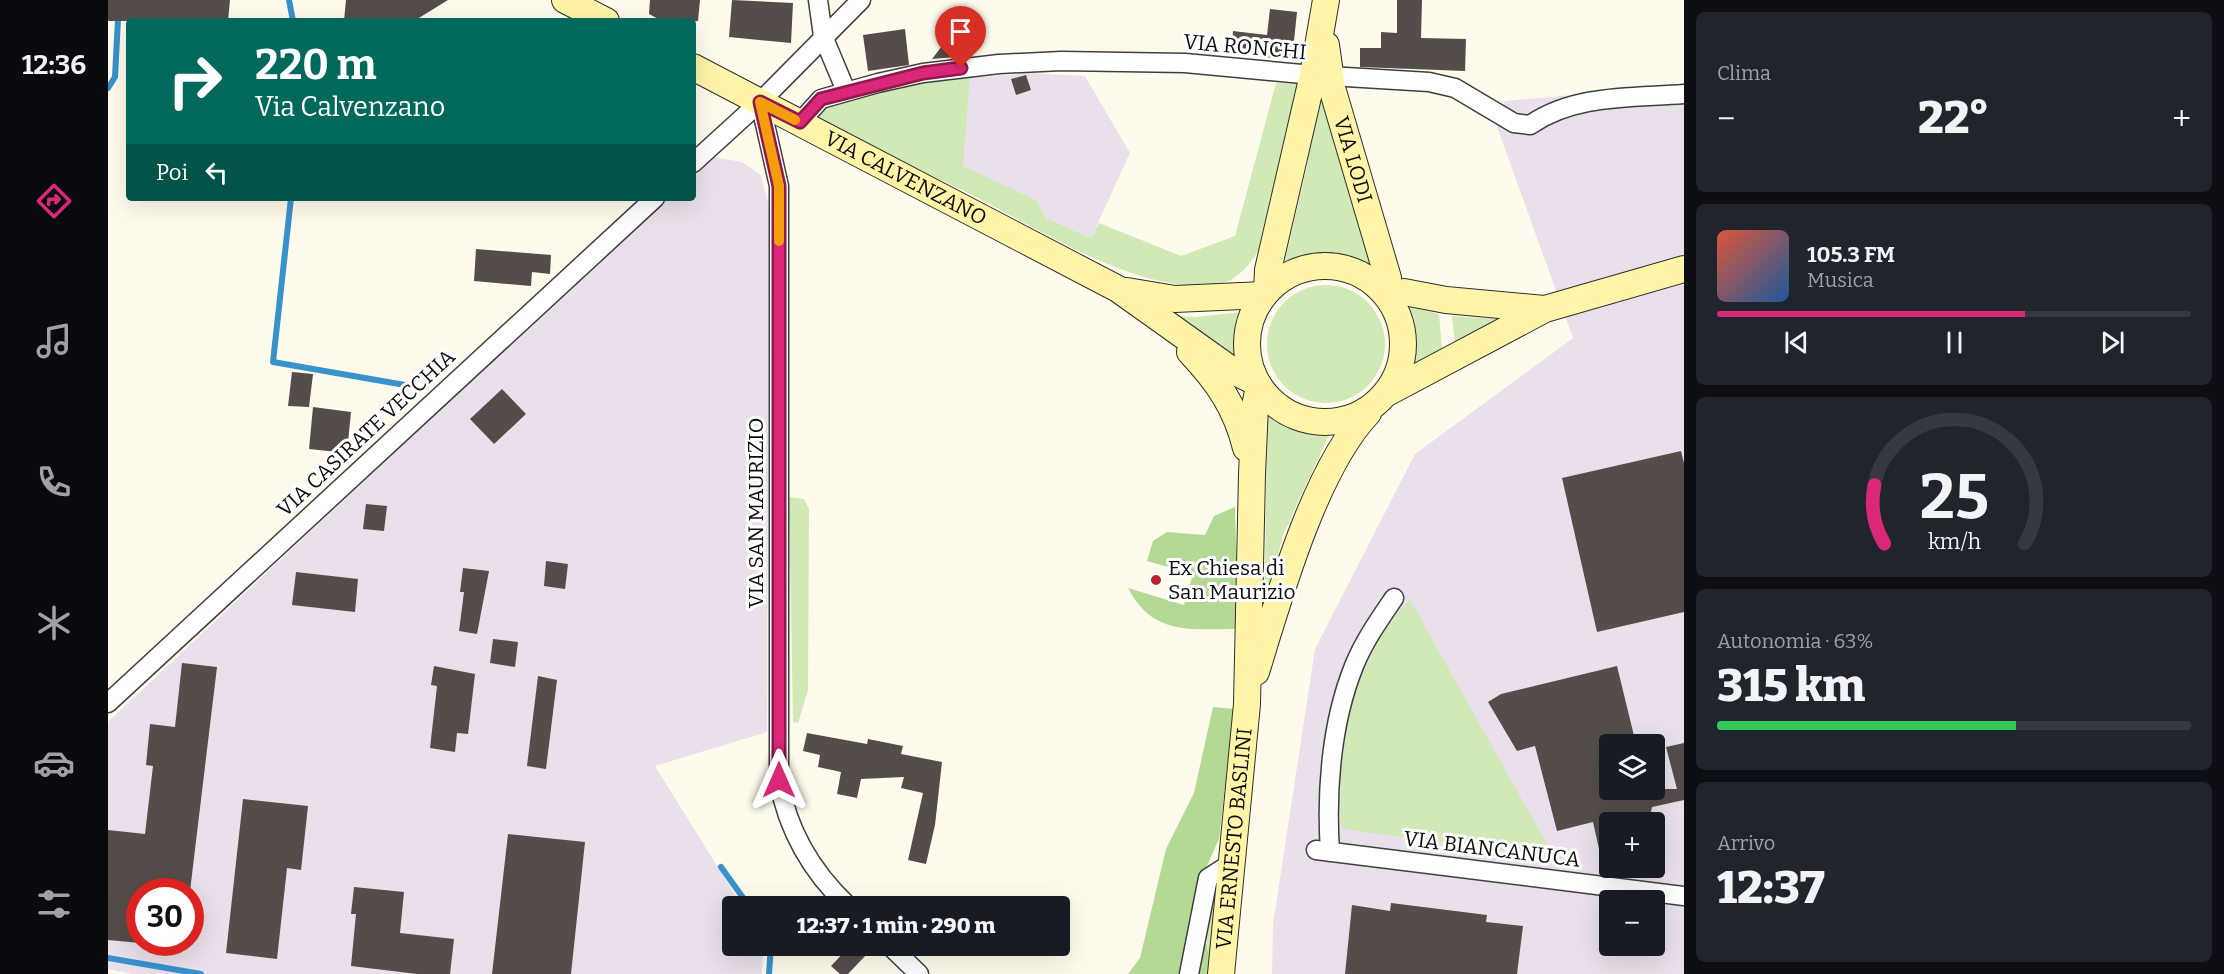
<!DOCTYPE html>
<html lang="it">
<head>
<meta charset="utf-8">
<style>
	:root { --surface:#171b24; --page:#20242c; --text:#f1f3f6; --muted:#9ea1a6; --line:#363941; --accent:#db2777 }
	body { margin:0; font-family:Bitter,serif; background:var(--page); color:var(--text); height:100vh; display:flex; flex-direction:column; font-size:22px; white-space:nowrap }
	* { box-sizing:border-box; margin:0 }
	p { font-size:20px; color:var(--muted) }
	.icon { flex:none; width:33px; height:33px; fill:none; stroke:currentColor; stroke-width:2; stroke-linecap:round; stroke-linejoin:round }
	.map { position:relative; flex:1; overflow:hidden }
	.side { display:flex; flex-direction:column; gap:12px; padding:12px; background:#0d0f14; width:540px }
	.side>* { flex:none }
	.hud { position:absolute; left:18px; top:18px; width:570px; height:183px; border-radius:6px; box-shadow:0 6px 24px #0002; background:#00695c; color:#fff; overflow:hidden }
	.controls { position:absolute; left:1491px; top:734px; display:grid; gap:12px }
	.controls a { display:grid; place-items:center; width:66px; height:66px; border-radius:6px; background:var(--surface); box-shadow:0 6px 24px #0002; font-size:30px }
	.speed { position:absolute; left:18px; top:878px; display:flex; gap:12px; font-size:30px; font-weight:700; text-align:center }
	.speed>* { display:grid; place-content:center; width:78px; height:78px; border-radius:50%; background:var(--surface); box-shadow:0 6px 24px #0002; line-height:1 }
	.speed .limit { border:9px solid #d22; background:#fff; color:#111 }
	.pin { position:absolute; display:grid; place-items:center; width:51px; height:51px; color:#fff; margin:-62px -26px; border-radius:50% 50% 50% 0; rotate:-45deg; box-shadow:0 0 6px #0007 }
	.pin .icon { rotate:45deg }
	.me { position:absolute; width:66px; margin:-33px; rotate:0deg; stroke-linejoin:round; filter:drop-shadow(0 0 4px #0008) }
	.turn { display:flex; align-items:center; gap:21px; height:126px; padding:0 30px; font-size:27px }
	.turn .icon { width:78px; height:78px; stroke-width:2.5 }
	.turn b { display:block; font-size:42px; line-height:51px }
	.then { display:flex; align-items:center; height:57px; padding:0 30px; background:#0003; gap:12px; font-size:22px }
	.big { font-size:45px; font-weight:800; line-height:1.1 }
	.side .tile { flex:1; display:flex; flex-direction:column; justify-content:center; gap:9px; min-width:0; padding:0 21px; border-radius:9px; background:var(--page) }
	.side .dial { align-items:center; gap:0 }
	.dial svg { height:156px; overflow:visible; fill:none; stroke:var(--line); stroke-width:7; stroke-linecap:round; text-anchor:middle }
	.dial text { fill:var(--text); stroke:none }
	.song { display:flex; align-items:center; gap:18px }
	.cover { width:72px; height:72px; border-radius:9px; background:linear-gradient(135deg,hsl(10 70% 55%),hsl(210 70% 35%)) }
	.played { height:6px; border-radius:3px; background:linear-gradient(90deg,var(--accent) 65%,var(--line) 65%) }
	.keys { display:flex; justify-content:space-around; direction:ltr }
	.heat { display:flex; justify-content:space-between; align-items:center; font-size:33px; direction:ltr }
	.charge { height:9px; border-radius:4px; background:linear-gradient(90deg,#34c759 63%,var(--line) 0) }
	.trip { position:absolute; left:614px; top:896px; width:348px; height:60px; border-radius:6px; background:var(--surface); box-shadow:0 6px 24px #0002; font-weight:800; line-height:60px; text-align:center }
	main { display:flex; flex:1; min-height:0 }
	.tabs { display:flex; flex-direction:column; width:108px; justify-content:space-around; align-items:center; background:#090b0e; color:var(--muted) }
	.tabs .icon { width:42px; height:42px }
	.tabs .current { color:var(--accent) }
	.tabs b { font-size:27px; color:var(--text) }
	.map>svg:first-child { display:block }
	.industrial { fill:#eae0eb; fill-rule:evenodd }
	.green { fill:#d0e9b6 }
	.forest { fill:#b4d995 }
	.lines { fill:none; stroke-linecap:round; stroke-linejoin:round }
	.stream { stroke:#3892cc; stroke-width:6 }
	.building { fill:#554d49 }
	.street-casing { stroke:#3f3f3f; stroke-width:21 }
	.secondary-casing { stroke:#2e2e2e; stroke-width:28 }
	.street { stroke:#fff; stroke-width:18 }
	.secondary { stroke:#fff4a7; stroke-width:26 }
	.route-casing { stroke:#8e194d; stroke-width:15 }
	.route { stroke:#db2777; stroke-width:10 }
	.slow { stroke:#f59e0b; stroke-width:10 }
	.poi-dot { fill:#bb252d; stroke:#fff; stroke-width:2 }
	.labels { text-anchor:middle; stroke-width:6; stroke-linejoin:round; paint-order:stroke }
	.street-label { font-size:21px; fill:#0c0c0c; stroke:#fff }
	.poi-label { font-size:21px; fill:#0c0c0c; stroke:#fff; text-anchor:start }
</style>
</head>
<body>
<main>
<nav class="tabs">
<b>12:36</b>
<svg class="icon current" aria-label="directions" viewBox="0 0 24 24"><path d="M12 3l9 9-9 9-9-9zM9 14v-3h6M13 9l2 2-2 2"/></svg>
<svg class="icon" aria-label="music" viewBox="0 0 24 24"><path d="M9 18V5l10-2v13"/><circle cx="6" cy="18" r="3"/><circle cx="16" cy="16" r="3"/></svg>
<svg class="icon" aria-label="phone" viewBox="0 0 24 24"><path d="M5 4h4l2 5-3 2q2 4 5 5l2-3 5 2v4C11 20 4 13 5 4z"/></svg>
<svg class="icon" aria-label="climate" viewBox="0 0 24 24"><path d="M12 3v18M4 7l16 10M4 17L20 7"/></svg>
<svg class="icon" aria-label="car" viewBox="0 0 24 24"><path d="M5 17H2v-5l4-1 3-4h7l3 4 3 1v5h-3M9 17h6M6 11h13"/><circle cx="7" cy="17" r="2"/><circle cx="17" cy="17" r="2"/></svg>
<svg class="icon" aria-label="filters" viewBox="0 0 24 24"><path d="M4 7h16M4 17h16"/><circle cx="9" cy="7" r="2"/><circle cx="15" cy="17" r="2"/></svg>
</nav>
<div class="map">
<svg width="1576" height="974" viewBox="0 0 1576 974">
	<rect width="100%" height="100%" fill="#fffbec"/>
	<path class="industrial" d="M 921,73 L 977,76 L 1022,153 L 983,238 L 938,218 L 928,200 L 854,166 L 862,78 Z
		M 1576,85 L 1576,974 L 1164,974 L 1165,924 L 1207,649 L 1307,454 L 1465,338 L 1388,124 L 1397,101 ZM 1502,744 L 1546,744 L 1546,789 L 1502,789 ZM 1502,822 L 1546,822 L 1546,867 L 1502,867 ZM 1502,900 L 1546,900 L 1546,945 L 1502,945 Z
		M 606,157 L 634,162 L 653,175 L 661,207 L 659,732 L 547,766 L 634,906 L 624,906 L 624,945 L 655,945 L 654,974 L 25,974 L 0,969 L 0,722 L 556,198 L 585,198 L 585,171 ZM 32,891 L 82,891 L 82,942 L 32,942 Z"/>
	<path class="green" d="M 862,78 L 855,166 L 928,200 L 938,218 L 983,238 L 991,223 L 1073,256 L 1127,236 L 1168,83 L 1190,84 L 1155,243 C 1146,258 1133,279 1114,283 C 1037,301 924,224 856,191 C 810,169 764,149 718,128 C 709,120 709,115 715,105 L 814,82 Z
		M 1212,89 L 1263,265 L 1261,267 L 1221,257 L 1208,257 L 1176,264 L 1199,166 L 1210,90 Z
		M1159 344a59 59 0 1 1 118 0a59 59 0 1 1-118 0Z
		M 1302,307 L 1331,314 L 1334,349 L 1310,363 L 1304,361 L 1306,338 L 1299,309 Z
		M 1133,312 L 1129,365 L 1068,316 L 1088,317 Z
		M 1344,316 L 1388,319 L 1391,320 L 1347,344 Z
		M 1159,413 L 1184,427 L 1221,435 L 1175,535 L 1154,622 L 1152,621 L 1157,574 Z
		M 681,497 L 696,499 L 701,509 L 700,690 L 690,723 L 685,722 Z
		M 1302,600 L 1440,846 L 1422,852 L 1389,850 L 1235,829 L 1232,820 L 1234,760 L 1245,694 L 1276,628 Z
		M 1109,890 L 1101,956 C 1097,936 1094,906 1109,890 Z"/>
	<path class="forest" d="M 1127,507 L 1130,629 C 1082,629 1045,636 1020,588 L 1076,605 L 1085,574 L 1039,561 L 1045,541 L 1059,532 L 1097,535 L 1106,516 Z
		M 1105,707 L 1126,709 L 1111,839 L 1094,877 L 1089,901 L 1101,956 L 1099,974 L 1020,974 L 1032,958 L 1058,849 L 1086,793 Z"/>
	<g class="lines">
		<path class="stream" d="M 181,0 L 185,21
			M 0,88 L 7,77 L 11,0
			M 183,198 L 165,362 L 297,385
			M 613,867 L 641,906
			M 0,958 L 93,974
			M 661,974 L 663,945"/>
	</g>
	<path class="building" d="M 0,0 L 122,0 L 120,21 L 0,21 Z
		M 238,0 L 340,0 L 306,21 L 236,21 Z
		M 542,0 L 592,0 L 590,21 L 554,21 L 541,14 Z
		M 624,0 L 685,3 L 683,43 L 621,37 Z
		M 1289,0 L 1314,0 L 1313,38 L 1358,39 L 1357,71 L 1252,67 L 1252,48 L 1273,48 L 1273,32 L 1289,33 Z
		M 1162,9 L 1189,12 L 1184,60 L 1147,56 L 1148,50 L 1124,47 L 1125,31 L 1159,35 Z
		M 850,25 L 864,34 L 848,57 L 824,59 Z
		M 797,29 L 801,65 L 760,71 L 755,35 Z
		M 918,75 L 923,90 L 908,95 L 903,79 Z
		M 368,249 L 443,255 L 442,274 L 424,272 L 423,286 L 366,281 Z
		M 184,372 L 205,374 L 201,407 L 180,406 Z
		M 394,389 L 418,414 L 386,444 L 362,419 Z
		M 205,407 L 243,412 L 239,453 L 201,449 Z
		M 1573,451 L 1576,463 L 1576,612 L 1489,632 L 1454,478 Z
		M 258,504 L 279,506 L 276,531 L 255,529 Z
		M 438,561 L 460,564 L 457,589 L 436,586 Z
		M 355,568 L 381,571 L 369,634 L 351,631 L 356,592 L 352,592 Z
		M 188,572 L 250,579 L 247,612 L 184,605 Z
		M 385,639 L 410,642 L 407,667 L 382,663 Z
		M 74,663 L 109,667 L 82,891 L 32,891 L 32,943 L 0,940 L 0,830 L 37,834 L 45,766 L 38,765 L 42,724 L 67,727 Z
		M 326,666 L 367,674 L 360,734 L 349,733 L 347,752 L 322,748 L 329,686 L 323,685 Z
		M 1509,666 L 1528,744 L 1502,744 L 1502,789 L 1569,789 L 1558,747 L 1576,743 L 1576,800 L 1544,807 L 1541,822 L 1502,822 L 1502,866 L 1495,867 L 1485,822 L 1449,831 L 1427,746 L 1409,751 L 1380,702 L 1393,694 Z
		M 430,676 L 449,680 L 438,769 L 419,766 Z
		M 699,733 L 759,744 L 760,739 L 795,746 L 793,754 L 834,762 L 827,825 L 818,864 L 800,860 L 815,793 L 793,788 L 796,777 L 753,779 L 749,798 L 729,794 L 733,772 L 710,767 L 712,755 L 695,751 Z
		M 135,799 L 200,806 L 193,870 L 179,868 L 169,959 L 118,953 Z
		M 400,834 L 477,842 L 463,974 L 384,974 Z
		M 246,887 L 296,892 L 292,933 L 346,939 L 342,974 L 309,974 L 243,966 L 248,914 L 243,914 Z
		M 1283,903 L 1379,915 L 1378,922 L 1415,926 L 1409,974 L 1237,974 L 1244,905 L 1282,911 Z
		M 743,945 L 748,945 L 758,955 L 740,974 L 732,974 L 723,966 Z"/>
	<g class="lines">
		<g class="street-casing">
			<path id="street" d="M 710,0 L 715,36 L 738,91
				M 652,102 L 671,186 L 671,781 C 679,829 704,872 740,906
				M 692,122 L 713,99 L 770,83 L 815,73 L 891,64 L 953,61 L 1077,63 L 1205,75 L 1321,82 L 1347,88 L 1406,123 L 1422,125 C 1467,94 1524,98 1576,94
				M 585,163 L 652,102 L 753,0
				M 0,703 L 547,198
				M 1208,850 L 1576,896
				M 1222,852 C 1218,792 1223,723 1246,666 C 1256,641 1271,620 1286,598
				M 781,945 L 811,974
				M 1081,974 L 1100,878 L 1125,862"/>
		</g>
		<g class="secondary-casing">
			<g id="secondary">
				<path d="M 457,0 L 498,21"/>
				<path id="s1" d="M 1218,45 L 1224,88 L 1280,278 L 1276,292"/>
				<path id="s2" d="M 585,67 L 1010,289 L 1125,371 L 1148,382"/>
				<circle cx="1217" cy="344" r="78"/>
				<path d="M 1019,291 L 1067,299 L 1156,295"/>
				<path d="M 1159,291 L 1160,270 L 1205,75 L 1218,0"/>
				<path d="M 1282,300 L 1296,292 L 1338,300 L 1436,309"/>
				<path d="M 1082,352 C 1110,382 1128,407 1138,448"/>
				<path d="M 1279,393 L 1437,309 L 1576,269"/>
				<path d="M 1148,672 C 1171,597 1207,469 1260,413"/>
				<path id="s3" d="M 1113,974 L 1139,704 L 1144,474 L 1147,406 L 1151,387"/>
			</g>
		</g>
		<use href="#street" class="street"/>
		<use href="#secondary" class="secondary"/>
	</g>
	<g class="lines">
		<g class="route-casing">
			<path id="route" d="M 671,780 L 671,186 L 652,102 L 692,122 L 713,99 L 815,73 L 853,68"/>
		</g>
		<use href="#route" class="route"/>
		<path class="slow" d="M 671,241 L 671,186 L 652,102 L 687,120"/>
	</g>
	<circle class="poi-dot" cx="1048" cy="580" r="6"/>
	<g class="labels">
		<g class="street-label">
			<text transform="translate(1137 47) rotate(5)" y="7">VIA RONCHI</text>
			<text dy="7" stroke="none"><textPath href="#s1" startOffset="118">VIA LODI</textPath></text>
			<text dy="7" stroke="none"><textPath href="#s2" startOffset="240">VIA CALVENZANO</textPath></text>
			<text transform="translate(258 433) rotate(-43)" y="7">VIA CASIRATE VECCHIA</text>
			<text transform="translate(648 513) rotate(-90)" y="7">VIA SAN MAURIZIO</text>
			<text dy="7" stroke="none"><textPath href="#s3" startOffset="136">VIA ERNESTO BASLINI</textPath></text>
			<text transform="translate(1384 849) rotate(7)" y="7">VIA BIANCANUCA</text>
		</g>
		<g class="poi-label">
			<text x="1060" y="575">Ex Chiesa di<tspan x="1060" dy="24">San Maurizio</tspan></text>
		</g>
	</g>
</svg>
<div class="controls">
<a><svg class="icon" aria-label="layers" viewBox="0 0 24 24"><path d="M12 4l9 5-9 5-9-5zM3 14l9 5 9-5"/></svg></a>
<a>+</a>
<a>−</a>
</div>
<div class="speed"><div class="limit">30</div></div>
<div class="pin" style="left:853px;top:68px;background:#d93025"><svg class="icon" aria-label="arrive" viewBox="0 0 24 24"><path d="M6 21V4h12l-3 4 3 4H6"/></svg></div>
<svg class="me" style="left:671px;top:780px" viewBox="-20 -20 40 40"><path d="M0-17L14 15 0 8-14 15z" fill="#db2777" stroke="#fff" stroke-width="4"/></svg>
<div class="trip">12:37 · 1 min · 290 m</div>
<div class="hud">
<div class="turn"><svg class="icon" aria-label="right" viewBox="0 0 24 24"><path d="M7 20v-9h11M14 6l5 5-5 5"/></svg><div><b>220 m</b>Via Calvenzano</div></div>
<div class="then">Poi<svg class="icon" aria-label="left" viewBox="0 0 24 24"><path d="M17 20v-9H6M10 6l-5 5 5 5"/></svg></div>
</div>
</div>
<section class="side">
<div class="tile"><p>Clima</p>
<div class="heat"><a>−</a><b class="big">22°</b><a>+</a></div>
</div>
<div class="tile">
<div class="song"><i class="cover"></i><div><b>105.3 FM</b><p>Musica</p></div></div>
<div class="played"></div>
<div class="keys"><svg class="icon" aria-label="previous" viewBox="0 0 24 24"><path d="M18 5L8 12l10 7zM5 5v14"/></svg><svg class="icon" aria-label="pause" viewBox="0 0 24 24"><path d="M8 5v14M16 5v14"/></svg><svg class="icon" aria-label="next" viewBox="0 0 24 24"><path d="M6 5l10 7-10 7zM19 5v14"/></svg></div>
</div>
<div class="tile dial"><svg viewBox="0 0 100 80">
<path d="M14 69A42 42 0 1 1 86 69"/>
<path d="M14 69A42 42 0 0 1 9 39" stroke="#db2777"/>
<text x="50" y="56" font-size="32" font-weight="700">25</text>
<text x="50" y="72" font-size="11">km/h</text>
</svg></div>
<div class="tile"><p>Autonomia · 63%</p><b class="big">315 km</b><div class="charge"></div></div>
<div class="tile"><p>Arrivo</p><b class="big">12:37</b></div>
</section>
</main>
</body>
</html>
